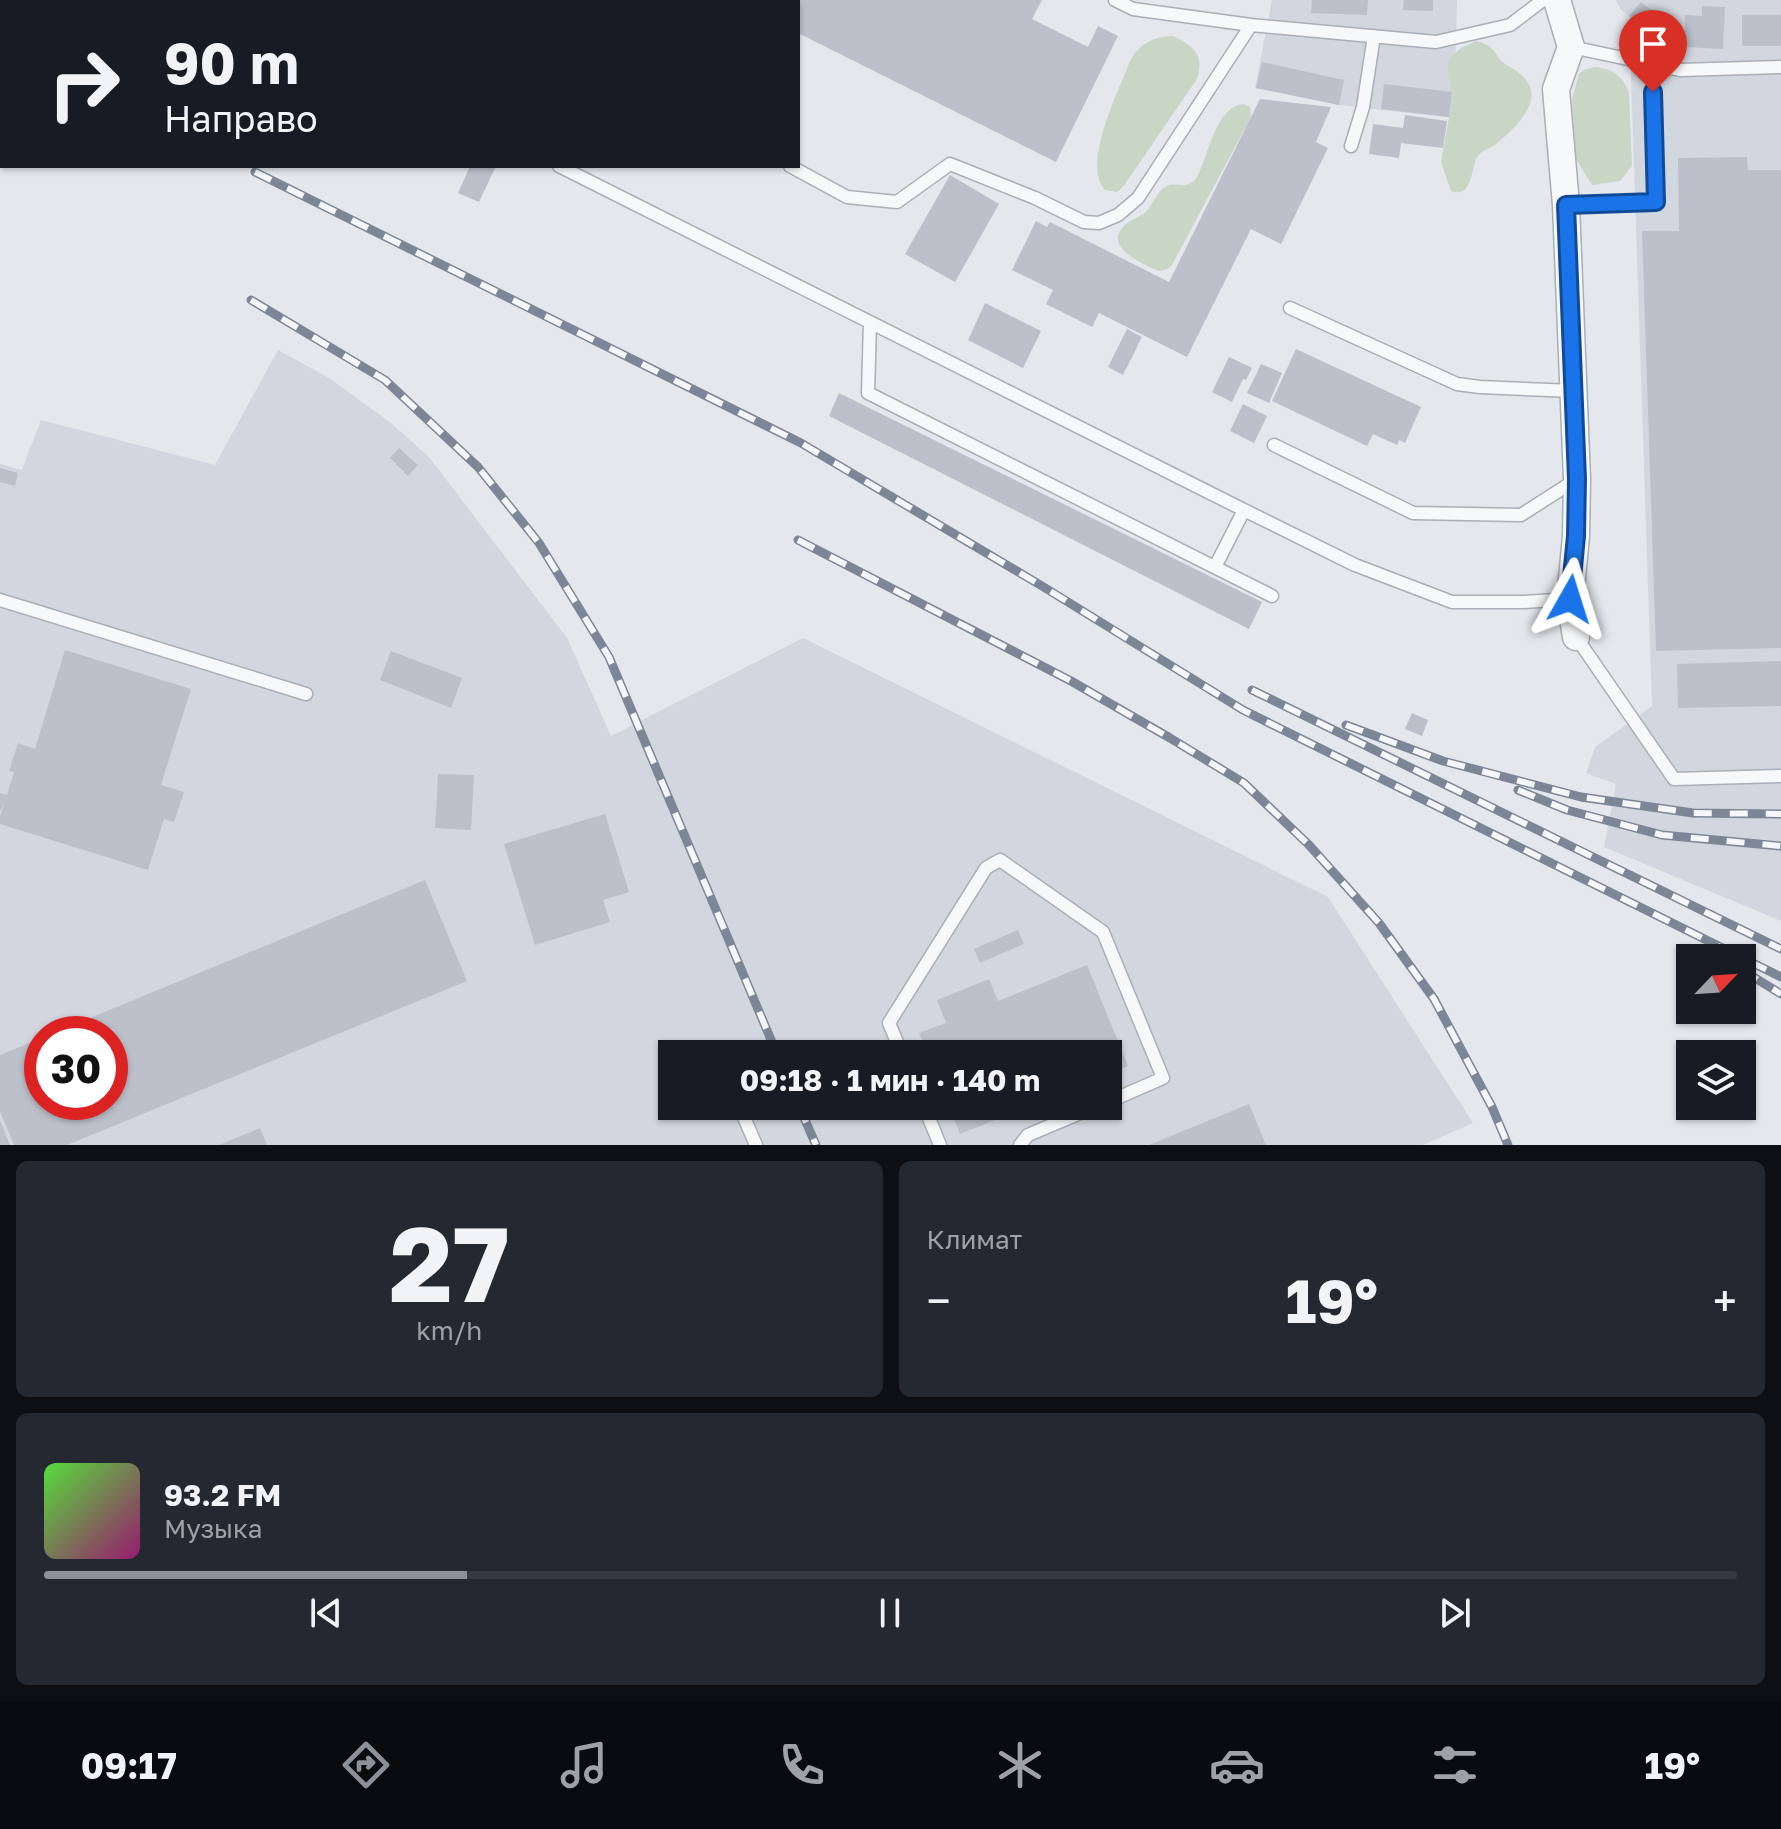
<!DOCTYPE html>
<html lang="ru">
<head>
<meta charset="utf-8">
<style>
	:root { --surface:#171b24; --page:#242831; --text:#f1f3f6; --muted:#9ea1a6; --line:#363941; --accent:#8c9099 }
	body { margin:0; font-family:"Golos Text",sans-serif; background:var(--page); color:var(--text); height:100vh; display:flex; flex-direction:column; font-size:30px; white-space:nowrap }
	* { box-sizing:border-box; margin:0 }
	p { font-size:26px; color:var(--muted) }
	.icon { flex:none; width:44px; height:44px; fill:none; stroke:currentColor; stroke-width:2; stroke-linecap:round; stroke-linejoin:round }
	.map { position:relative; height:1145px; overflow:hidden }
	.panel { display:flex; flex-direction:column; gap:16px; padding:16px; background:#0d0f14; flex:1 }
	.panel>* { flex:none }
	.hud { position:absolute; left:0px; top:0px; width:800px; height:168px; box-shadow:0 2px 6px #0004; background:#171b24; color:var(--text); overflow:hidden }
	.needle { width:52px; rotate:65deg }
	.tools { position:absolute; left:1676px; top:944px; display:grid; gap:16px }
	.tools a { display:grid; place-items:center; width:80px; height:80px; border-radius:0px; background:var(--surface); box-shadow:0 2px 6px #0004; font-size:40px }
	.speed { position:absolute; left:24px; top:1016px; display:flex; gap:16px; font-size:40px; font-weight:700; text-align:center }
	.speed>* { display:grid; place-content:center; width:104px; height:104px; border-radius:50%; background:var(--surface); box-shadow:0 2px 6px #0004; line-height:1 }
	.speed .limit { border:12px solid #d22; background:#fff; color:#111 }
	.pin { position:absolute; display:grid; place-items:center; width:68px; height:68px; color:#fff; margin:-82px -34px; border-radius:50% 50% 50% 0; rotate:-45deg; box-shadow:0 0 8px #0007 }
	.pin .icon { rotate:45deg }
	.me { position:absolute; width:88px; margin:-44px; rotate:6deg; stroke-linejoin:round; filter:drop-shadow(0 0 6px #0008) }
	.turn { display:flex; align-items:center; gap:28px; height:168px; padding:0 32px; font-size:36px }
	.turn .icon { width:104px; height:104px; stroke-width:2.5 }
	.turn b { display:block; font-size:56px; line-height:68px }
	.big { font-size:60px; font-weight:700; line-height:1.1 }
	.panel .tile { flex:1; display:flex; flex-direction:column; justify-content:center; gap:12px; min-width:0; padding:0 28px; border-radius:12px; background:var(--page) }
	.panel .dial { align-items:center; gap:0 }
	.dial b { font-size:104px; line-height:1 }
	.song { display:flex; align-items:center; gap:24px }
	.cover { width:96px; height:96px; border-radius:12px; background:linear-gradient(135deg,hsl(110 70% 55%),hsl(320 70% 35%)) }
	.played { height:8px; border-radius:4px; background:linear-gradient(90deg,var(--accent) 25%,var(--line) 25%) }
	.keys { display:flex; justify-content:space-around; direction:ltr }
	.heat { display:flex; justify-content:space-between; align-items:center; font-size:44px; direction:ltr }
	.panel .tiles { flex:1; display:grid; gap:16px; grid-template-columns:1fr 1fr }
	.tile:last-child { grid-column:span 2 }
	.trip { position:absolute; left:658px; top:1040px; width:464px; height:80px; border-radius:0px; background:var(--surface); box-shadow:0 2px 6px #0004; font-weight:700; line-height:80px; text-align:center }
	.menu { display:flex; height:128px; justify-content:space-around; align-items:center; background:#090b0e; color:var(--muted) }
	.menu .icon { width:56px; height:56px }
	.menu .on { color:var(--accent) }
	.menu b { font-size:36px; color:var(--text) }
	.map>svg:first-child { display:block }
	.built { fill:#d2d6de; fill-rule:evenodd }
	.green { fill:#c9d6c5 }
	.building { fill:#bbc0ca }
	.lines { fill:none; stroke-linecap:round; stroke-linejoin:round }
	.lane-casing { stroke:#a9aeb7; stroke-width:15 }
	.street-casing { stroke:#a9aeb7; stroke-width:29 }
	.lane { stroke:#f7f8fa; stroke-width:12 }
	.street { stroke:#f7f8fa; stroke-width:26 }
	.rail-casing { stroke:#7d8696; stroke-width:9 }
	.rail { stroke:#f4f6f9; stroke-width:6; stroke-dasharray:18; stroke-linecap:butt }
	.route-casing { stroke:#114b97; stroke-width:20 }
	.route { stroke:#1a73e8; stroke-width:14 }
</style>
</head>
<body>
<div class="map">
<svg width="1781" height="1145" viewBox="0 0 1781 1145">
	<rect width="100%" height="100%" fill="#e4e7ec"/>
	<path class="built" d="M 1272,0 L 1457,0 L 1454,118 L 1339,105 L 1255,88 Z
		M 1616,0 L 1781,0 L 1781,921 L 1604,847 L 1616,784 L 1586,773 L 1595,747 L 1652,706 L 1629,16 L 1621,10 Z
		M 278,350 L 329,378 L 391,423 L 429,457 L 567,638 L 611,736 L 803,638 L 1328,897 L 1473,1123 L 1423,1145 L 0,1145 L 0,464 L 22,470 L 41,420 L 215,465 ZM 42,1034 L 110,1034 L 110,1102 L 42,1102 ZM 672,1054 L 1108,1054 L 1108,1106 L 672,1106 Z"/>
	<path class="green" d="M 1173,36 C 1193,46 1205,54 1197,79 L 1123,187 L 1117,192 L 1105,190 C 1081,164 1119,91 1130,61 C 1140,43 1153,37 1173,36 Z
		M 1476,41 C 1499,46 1493,58 1508,66 C 1553,89 1524,121 1497,143 C 1491,149 1481,150 1477,157 C 1471,169 1472,199 1451,191 L 1441,162 L 1453,95 L 1448,73 L 1448,64 L 1451,57 L 1461,48 Z
		M 1594,67 C 1612,68 1623,76 1629,93 L 1632,166 L 1620,181 L 1592,185 L 1576,159 L 1572,99 L 1579,74 L 1584,70 Z
		M 1244,104 L 1250,107 L 1251,117 L 1172,265 L 1167,269 L 1159,271 C 1144,265 1101,247 1125,225 C 1131,219 1141,217 1147,211 C 1154,203 1156,191 1167,186 C 1179,181 1183,191 1196,179 C 1209,157 1214,107 1244,104 Z"/>
	<path class="building" d="M 798,0 L 1042,0 L 1032,19 L 1088,47 L 1098,26 L 1118,36 L 1056,162 L 798,33 Z
		M 1312,0 L 1368,0 L 1367,15 L 1311,13 Z
		M 1404,0 L 1433,0 L 1433,11 L 1403,10 Z
		M 1641,2 L 1673,27 L 1676,24 L 1685,31 L 1685,15 L 1702,16 L 1702,6 L 1725,7 L 1723,49 L 1684,47 L 1661,41 L 1629,16 Z
		M 1742,15 L 1781,15 L 1781,46 L 1742,46 Z
		M 1262,62 L 1344,80 L 1339,105 L 1256,88 Z
		M 1384,84 L 1452,92 L 1449,117 L 1381,109 Z
		M 1260,99 L 1331,107 L 1316,142 L 1328,148 L 1281,244 L 1251,229 L 1187,357 L 1099,313 L 1092,327 L 1046,304 L 1053,290 L 1012,270 L 1036,221 L 1047,227 L 1050,222 L 1169,282 Z
		M 1405,115 L 1447,121 L 1443,148 L 1401,143 L 1399,158 L 1369,154 L 1373,124 L 1403,128 Z
		M 1747,157 L 1748,170 L 1781,170 L 1781,648 L 1656,651 L 1642,231 L 1679,231 L 1678,158 Z
		M 470,166 L 496,166 L 479,202 L 458,193 Z
		M 950,175 L 999,204 L 955,282 L 905,254 Z
		M 985,303 L 1041,331 L 1023,368 L 968,340 Z
		M 1127,329 L 1142,337 L 1123,375 L 1108,367 Z
		M 1296,349 L 1421,407 L 1405,443 L 1399,440 L 1397,445 L 1373,434 L 1367,446 L 1272,401 Z
		M 1229,357 L 1252,368 L 1246,380 L 1243,379 L 1232,402 L 1212,392 Z
		M 1261,364 L 1282,373 L 1269,403 L 1247,393 Z
		M 839,393 L 1262,602 L 1249,629 L 829,416 Z
		M 1243,404 L 1267,416 L 1254,443 L 1230,431 Z
		M 399,448 L 418,465 L 408,476 L 390,458 Z
		M 0,468 L 18,473 L 15,486 L 0,482 Z
		M 65,650 L 191,689 L 161,785 L 184,792 L 174,822 L 164,819 L 148,870 L 0,824 L 0,817 L 4,804 L 0,811 L 0,793 L 7,795 L 14,772 L 9,771 L 18,743 L 35,749 Z
		M 391,651 L 462,678 L 451,708 L 380,680 Z
		M 1781,661 L 1781,706 L 1678,708 L 1677,664 Z
		M 1412,713 L 1428,720 L 1422,736 L 1405,729 Z
		M 438,774 L 474,775 L 471,830 L 435,828 Z
		M 605,814 L 629,892 L 603,900 L 610,922 L 535,945 L 504,844 Z
		M 425,880 L 467,981 L 67,1145 L 14,1145 L 0,1111 L 0,1055 L 42,1038 L 42,1102 L 110,1102 L 110,1034 L 51,1034 Z
		M 1018,930 L 1024,944 L 980,963 L 974,949 Z
		M 1087,965 L 1128,1066 L 1108,1074 L 1108,1054 L 928,1054 L 919,1033 L 946,1023 L 937,1000 L 989,979 L 998,1001 Z
		M 1249,1104 L 1266,1145 L 1149,1145 Z
		M 949,1106 L 1030,1106 L 960,1134 Z
		M 0,1121 L 10,1145 L 0,1145 Z
		M 260,1128 L 267,1145 L 219,1145 Z"/>
	<g class="lines">
		<g class="lane-casing">
			<path id="lane" d="M 507,0 L 515,2
				M 1115,0 L 1133,9 L 1251,25 L 1436,42 L 1510,25 L 1543,0
				M 529,2 L 531,0
				M 1571,47 L 1680,70 L 1781,67
				M 1351,146 L 1363,107 L 1374,36
				M 559,166 L 1244,510
				M 790,166 L 847,197 L 897,202 L 950,164 L 1035,198 L 1084,222 L 1099,223 L 1118,215 L 1138,198 L 1251,25
				M 1566,205 L 1656,202 L 1653,64
				M 1290,308 L 1457,384 L 1480,387 L 1573,391
				M 870,322 L 868,393 L 1272,596
				M 1274,445 L 1413,513 L 1521,515 L 1577,479
				M 1215,567 L 1244,510 L 1355,565 L 1452,602 L 1523,602 L 1570,599
				M 0,600 L 306,694
				M 1576,637 L 1674,779 L 1781,776
				M 902,1054 L 889,1023 L 986,868 L 1000,860 L 1103,932 L 1163,1078 L 1108,1102
				M 739,1106 L 756,1145
				M 924,1106 L 940,1145
				M 1020,1145 L 1028,1135 L 1097,1106"/>
		</g>
		<g class="street-casing">
			<path id="street" d="M 1557,0 L 1571,47 L 1556,89 L 1566,205 L 1577,479 L 1576,536 L 1570,599 L 1576,637"/>
		</g>
		<use href="#lane" class="lane"/>
		<use href="#street" class="street"/>
		<g class="rail-casing">
			<path id="rail" d="M 0,45 L 2,46
				M 255,172 L 801,443 L 1042,586 L 1243,710 L 1781,977
				M 251,300 L 385,380 L 478,467 L 539,543 L 609,657 L 777,1054
				M 798,540 L 1071,681 L 1170,738 L 1244,783 L 1309,845 L 1379,923 L 1434,999 L 1492,1107 L 1508,1145
				M 1252,690 L 1781,949
				M 1346,725 L 1443,761 L 1581,797 L 1693,813 L 1781,814
				M 1518,790 L 1567,810 L 1662,835 L 1781,846
				M 1742,970 L 1781,994
				M 799,1106 L 816,1145"/>
		</g>
		<use href="#rail" class="rail"/>
	</g>
	<g class="lines">
		<g class="route-casing">
			<path id="route" d="M 1570,599 L 1576,536 L 1577,479 L 1566,205 L 1656,202 L 1653,92"/>
		</g>
		<use href="#route" class="route"/>
	</g>
</svg>
<div class="tools">
<a><svg class="needle" viewBox="-14 -14 28 28"><path d="M0-13l5 13h-10z" fill="#e53935"/><path d="M0 13l5-13h-10z" fill="#9ea1a6"/></svg></a>
<a><svg class="icon" aria-label="layers" viewBox="0 0 24 24"><path d="M12 4l9 5-9 5-9-5zM3 14l9 5 9-5"/></svg></a>
</div>
<div class="speed"><div class="limit">30</div></div>
<div class="pin" style="left:1653px;top:92px;background:#d93025"><svg class="icon" aria-label="arrive" viewBox="0 0 24 24"><path d="M6 21V4h12l-3 4 3 4H6"/></svg></div>
<svg class="me" style="left:1570px;top:599px" viewBox="-20 -20 40 40"><path d="M0-17L14 15 0 8-14 15z" fill="#1a73e8" stroke="#fff" stroke-width="4"/></svg>
<div class="trip">09:18 · 1 мин · 140 m</div>
<div class="hud">
<div class="turn"><svg class="icon" aria-label="right" viewBox="0 0 24 24"><path d="M7 20v-9h11M14 6l5 5-5 5"/></svg><div><b>90 m</b>Направо</div></div>
</div>
</div>
<section class="panel">
<div class="tiles">
<div class="tile dial"><b>27</b><p>km/h</p></div>
<div class="tile"><p>Климат</p>
<div class="heat"><a>−</a><b class="big">19°</b><a>+</a></div>
</div>
<div class="tile">
<div class="song"><i class="cover"></i><div><b>93.2 FM</b><p>Музыка</p></div></div>
<div class="played"></div>
<div class="keys"><svg class="icon" aria-label="previous" viewBox="0 0 24 24"><path d="M18 5L8 12l10 7zM5 5v14"/></svg><svg class="icon" aria-label="pause" viewBox="0 0 24 24"><path d="M8 5v14M16 5v14"/></svg><svg class="icon" aria-label="next" viewBox="0 0 24 24"><path d="M6 5l10 7-10 7zM19 5v14"/></svg></div>
</div>
</div>
</section>
<nav class="menu">
<b>09:17</b>
<svg class="icon on" aria-label="directions" viewBox="0 0 24 24"><path d="M12 3l9 9-9 9-9-9zM9 14v-3h6M13 9l2 2-2 2"/></svg>
<svg class="icon" aria-label="music" viewBox="0 0 24 24"><path d="M9 18V5l10-2v13"/><circle cx="6" cy="18" r="3"/><circle cx="16" cy="16" r="3"/></svg>
<svg class="icon" aria-label="phone" viewBox="0 0 24 24"><path d="M5 4h4l2 5-3 2q2 4 5 5l2-3 5 2v4C11 20 4 13 5 4z"/></svg>
<svg class="icon" aria-label="climate" viewBox="0 0 24 24"><path d="M12 3v18M4 7l16 10M4 17L20 7"/></svg>
<svg class="icon" aria-label="car" viewBox="0 0 24 24"><path d="M5 17H2v-5l4-1 3-4h7l3 4 3 1v5h-3M9 17h6M6 11h13"/><circle cx="7" cy="17" r="2"/><circle cx="17" cy="17" r="2"/></svg>
<svg class="icon" aria-label="filters" viewBox="0 0 24 24"><path d="M4 7h16M4 17h16"/><circle cx="9" cy="7" r="2"/><circle cx="15" cy="17" r="2"/></svg>
<b>19°</b>
</nav>
</body>
</html>
